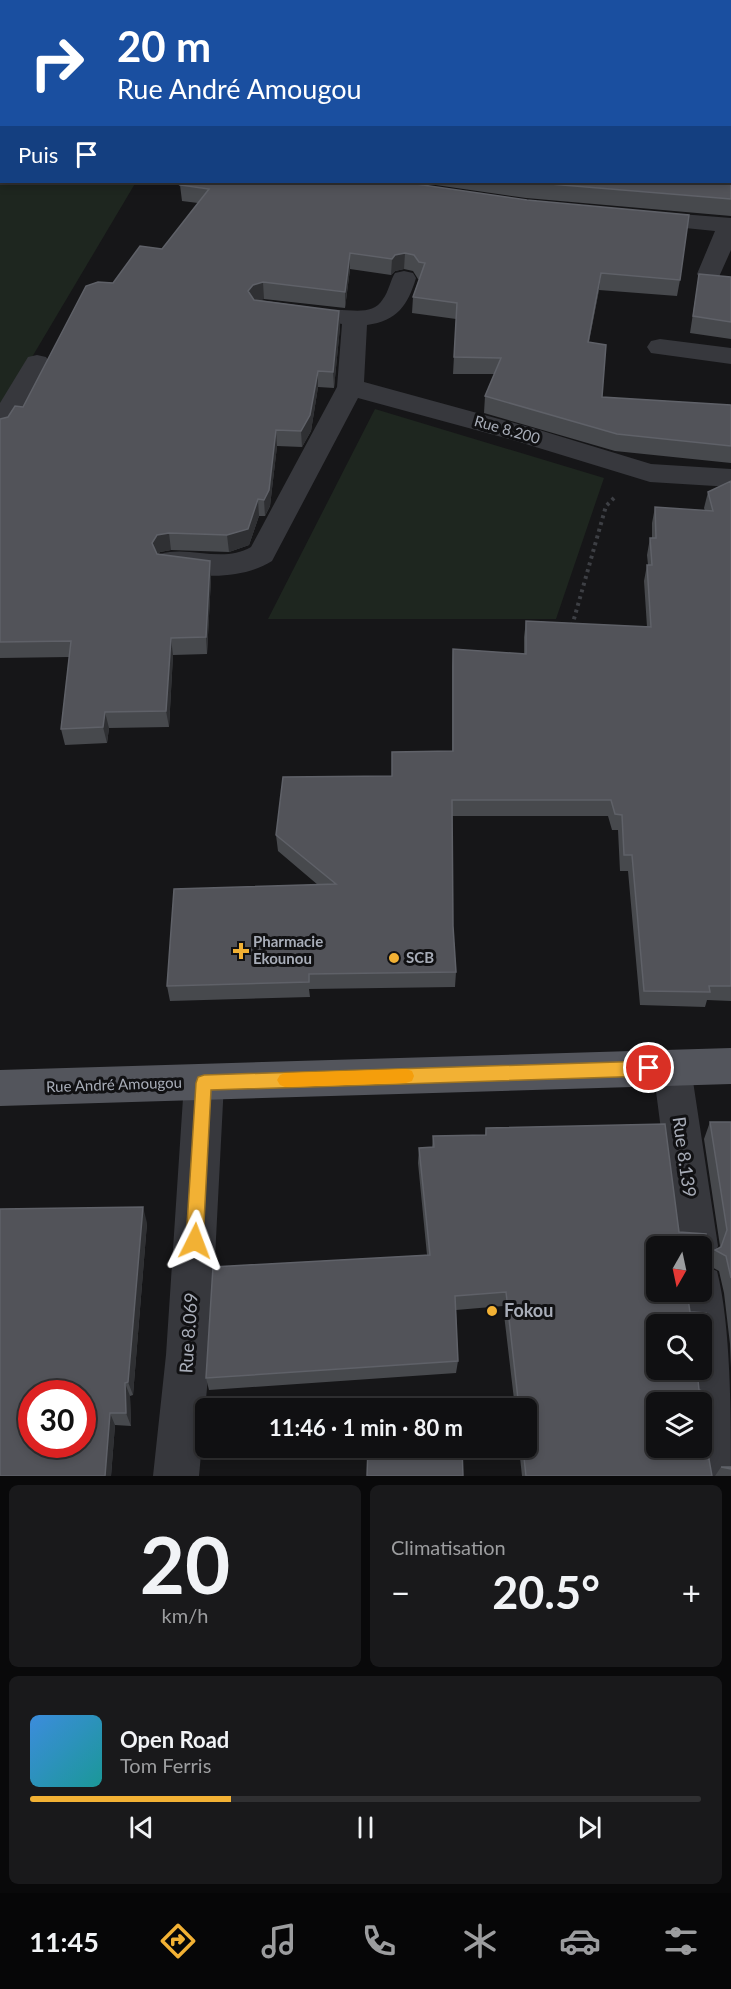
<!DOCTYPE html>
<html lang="fr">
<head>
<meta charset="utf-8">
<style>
	:root { --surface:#101012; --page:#19191b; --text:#f1f3f6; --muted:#9c9d9f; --line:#303032; --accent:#f2b134 }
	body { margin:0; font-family:Lato,sans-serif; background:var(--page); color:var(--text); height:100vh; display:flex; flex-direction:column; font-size:22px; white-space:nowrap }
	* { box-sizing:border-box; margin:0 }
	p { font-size:20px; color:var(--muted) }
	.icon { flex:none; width:33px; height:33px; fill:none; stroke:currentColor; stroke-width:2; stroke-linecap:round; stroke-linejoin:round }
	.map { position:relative; height:1476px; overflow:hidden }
	.details { display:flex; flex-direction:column; gap:9px; padding:9px; background:#09090a; flex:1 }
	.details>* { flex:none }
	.banner { position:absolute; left:0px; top:0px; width:732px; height:183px; box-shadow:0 3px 9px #0003,0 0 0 2px var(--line); background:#1a4fa0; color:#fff; overflow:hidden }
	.needle { width:39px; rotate:189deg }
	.buttons { position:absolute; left:646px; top:1236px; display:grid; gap:12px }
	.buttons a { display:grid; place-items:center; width:66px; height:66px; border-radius:9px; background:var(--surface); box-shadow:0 3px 9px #0003,0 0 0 2px var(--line); font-size:30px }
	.speed { position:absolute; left:18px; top:1380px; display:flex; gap:12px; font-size:30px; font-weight:700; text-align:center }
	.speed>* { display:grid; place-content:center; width:78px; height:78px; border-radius:50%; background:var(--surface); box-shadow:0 3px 9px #0003,0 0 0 2px var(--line); line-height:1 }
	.speed .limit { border:9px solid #d22; background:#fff; color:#111 }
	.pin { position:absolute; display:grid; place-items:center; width:51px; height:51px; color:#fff; margin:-26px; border:3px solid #fff; border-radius:50%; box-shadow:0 2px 6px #0007 }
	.me { position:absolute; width:66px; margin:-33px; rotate:3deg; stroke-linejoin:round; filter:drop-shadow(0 0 4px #0008) }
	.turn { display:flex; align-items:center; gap:21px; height:126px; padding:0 18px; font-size:27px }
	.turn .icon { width:78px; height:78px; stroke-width:2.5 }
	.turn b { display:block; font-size:42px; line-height:51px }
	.then { display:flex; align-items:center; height:57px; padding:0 18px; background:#0003; gap:12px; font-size:22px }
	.big { font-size:45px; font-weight:700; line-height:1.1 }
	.details .widget { flex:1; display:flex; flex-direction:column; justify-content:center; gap:9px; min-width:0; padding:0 21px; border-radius:9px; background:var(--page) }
	.details .dial { align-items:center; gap:0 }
	.dial b { font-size:78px; line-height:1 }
	.song { display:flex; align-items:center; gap:18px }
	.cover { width:72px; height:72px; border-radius:9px; background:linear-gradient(135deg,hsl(210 70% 55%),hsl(180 70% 35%)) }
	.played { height:6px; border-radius:3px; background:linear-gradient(90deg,var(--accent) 30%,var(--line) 30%) }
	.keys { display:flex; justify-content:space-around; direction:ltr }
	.heat { display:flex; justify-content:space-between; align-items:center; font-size:33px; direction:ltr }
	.details .tiles { flex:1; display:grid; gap:9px; grid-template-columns:1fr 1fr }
	.widget:last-child { grid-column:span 2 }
	.trip { position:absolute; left:195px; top:1398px; width:342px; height:60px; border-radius:9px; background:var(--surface); box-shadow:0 3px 9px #0003,0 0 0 2px var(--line); font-weight:700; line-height:60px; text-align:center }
	.tab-bar { display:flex; height:96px; justify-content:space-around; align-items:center; background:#060607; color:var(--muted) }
	.tab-bar .icon { width:42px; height:42px }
	.tab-bar .on { color:var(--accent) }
	.tab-bar b { font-size:27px; color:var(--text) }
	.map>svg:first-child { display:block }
	.green { fill:#1e261f }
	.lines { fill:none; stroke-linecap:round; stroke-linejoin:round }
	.path { stroke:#3d3f44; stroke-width:4; stroke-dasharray:3 4; stroke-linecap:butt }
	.minor { fill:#37383d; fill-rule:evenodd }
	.primary { fill:#53555c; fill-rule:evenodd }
	.wall { fill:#47494d; fill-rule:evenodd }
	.shaded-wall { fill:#2f3033 }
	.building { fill:#525359; stroke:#5f6168; stroke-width:1.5; fill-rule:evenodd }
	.route { fill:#f2b134; stroke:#9d7322; stroke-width:1.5 }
	.slow { fill:#f59e0b }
	.poi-dot { fill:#f2b134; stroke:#111113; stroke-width:2 }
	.labels { text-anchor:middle; stroke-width:6; stroke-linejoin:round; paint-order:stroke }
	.street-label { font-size:15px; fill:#a8adb8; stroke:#111113 }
	.poi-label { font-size:15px; font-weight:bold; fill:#a8adb8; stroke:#111113; text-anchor:start }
	.near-street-label { font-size:18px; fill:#a8adb8; stroke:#111113 }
	.near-poi-label { font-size:18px; font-weight:bold; fill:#a8adb8; stroke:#111113; text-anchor:start }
</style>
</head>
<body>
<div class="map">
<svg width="731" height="1476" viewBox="0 0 731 1476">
	<rect width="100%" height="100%" fill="#161618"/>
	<path class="green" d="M 0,174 L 2,182 L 136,182 L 0,411 Z
		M 375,409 L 604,478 L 556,619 L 268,619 Z"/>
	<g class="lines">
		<path class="path" d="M 572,626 L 606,506 L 616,496"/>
		<path class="minor" d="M 643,211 L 731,218 L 731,250 L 718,279 L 709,281 L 700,279 L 697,274 L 715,231 L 635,223 L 631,218 L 635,213 Z
			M 404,271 L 413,273 L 416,278 C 408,305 397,321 367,325 L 364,382 L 536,429 L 651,464 L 731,469 L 731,487 L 650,482 L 516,441 L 358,398 L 272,561 C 240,581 196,578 160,568 L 156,561 L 160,554 C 190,545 222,564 251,547 L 337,387 L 342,324 L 325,321 L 321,316 L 325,311 C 344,306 371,319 383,299 C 389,291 390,281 395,273 Z
			M 660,339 L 731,348 L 731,364 L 651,353 L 647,347 L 651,341 Z
			M 37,355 L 46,357 L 50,363 L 10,432 L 0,435 L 0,403 L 28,357 Z
			M 672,1050 L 686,1056 L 691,1068 L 718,1246 L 712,1261 L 702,1265 L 717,1271 C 731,1325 731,1417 731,1476 L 705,1476 L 701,1448 L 702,1402 L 695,1402 L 691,1370 L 702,1370 L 702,1324 L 685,1324 L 681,1292 L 702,1292 L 702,1246 L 676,1246 L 653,1068 L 658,1056 Z
			M 204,1065 L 218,1070 L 224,1083 L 210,1355 L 199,1476 L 153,1476 L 166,1355 L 184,1083 L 190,1070 Z"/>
		<path class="primary" d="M 731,1048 L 731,1084 L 0,1106 L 0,1070 Z"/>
	</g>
	<path class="wall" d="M 0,0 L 673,0 L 679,2 L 2,2 L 2,80 L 0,80 Z
		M 731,15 L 731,216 L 526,198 L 415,182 L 730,182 Z
		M 182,182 L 680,280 L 677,296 L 599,290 L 589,342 L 602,397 L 731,405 L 731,463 L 615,451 L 484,413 L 485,396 L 495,374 L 453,374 L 456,319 L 412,313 L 413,297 L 419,279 L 418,279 L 413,271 L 404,269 L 395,271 L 391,275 L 350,269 L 345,308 L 264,299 L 259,300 L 339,311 L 340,327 L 334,388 L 318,387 L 311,431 L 302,447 L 277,446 L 270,506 L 265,516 L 259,516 L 249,545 L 229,552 L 171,550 L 160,552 L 158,554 L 210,561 L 211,578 L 207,654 L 173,655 L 169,727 L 109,728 L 107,743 L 65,745 L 61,729 L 69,657 L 0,658 L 0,419 L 8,417 L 23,407 L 113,283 L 162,249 L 198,203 L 182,201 L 180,185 Z
		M 699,274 L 731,277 L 731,339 L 690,333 Z
		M 731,481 L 731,1001 L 707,1000 L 705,1007 L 640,1005 L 628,871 L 620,871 L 618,830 L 612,830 L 608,816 L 452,816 L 453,926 L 456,972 L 455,987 L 309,989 L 310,997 L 170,1001 L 167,986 L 318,885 L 278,851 L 276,835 L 392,776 L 452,751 L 452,666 L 453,649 L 524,654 L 524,637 L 526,621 L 647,627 L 644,581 L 647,565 L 648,565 L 647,555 L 650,538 L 652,538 L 652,523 L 655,507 L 705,511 L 704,508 L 708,492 Z
		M 710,1122 L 731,1122 L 731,1368 L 730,1344 L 724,1293 L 719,1271 L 708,1265 L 715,1250 L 719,1248 L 720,1246 L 704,1139 Z
		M 665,1124 L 679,1232 L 706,1234 L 706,1276 L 702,1285 L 702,1246 L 657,1246 L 657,1292 L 687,1292 L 690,1312 L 706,1313 L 706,1355 L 702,1363 L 702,1324 L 657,1324 L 657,1370 L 697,1370 L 699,1390 L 706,1392 L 705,1437 L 712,1476 L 522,1476 L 519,1448 L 526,1448 L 526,1408 L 515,1408 L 503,1306 L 456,1310 L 458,1361 L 456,1373 L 209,1390 L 206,1378 L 213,1267 L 427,1255 L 418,1163 L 419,1148 L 432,1147 L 433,1136 L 485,1135 L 486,1128 ZM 657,1402 L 702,1402 L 702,1448 L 657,1448 Z
		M 147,1223 L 133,1395 L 130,1396 L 131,1426 L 115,1425 L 111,1476 L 0,1476 Z
		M 721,1467 L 731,1467 L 731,1476 L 715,1476 Z"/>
	<path class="shaded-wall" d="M 55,0 L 64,0 L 64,2 L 54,2 Z
		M 2,62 L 2,79 L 0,71 L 0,63 Z
		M 350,253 L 350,269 L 345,308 L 345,292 Z
		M 405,253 L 404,269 L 395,271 L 391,275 L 392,259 L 395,255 Z
		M 601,273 L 599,290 L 585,359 L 588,342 Z
		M 263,282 L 264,299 L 254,302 L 248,291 L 253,285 Z
		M 339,311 L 340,327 L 334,388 L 333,372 Z
		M 318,371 L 318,387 L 311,431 L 302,447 L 301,431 Z
		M 276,430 L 277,446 L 270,506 L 265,516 L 264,500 Z
		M 258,499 L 259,516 L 249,545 L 229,552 L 227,535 Z
		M 169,533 L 171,550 L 160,552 L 154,560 L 152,543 L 157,535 Z
		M 210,561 L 211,578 L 207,654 L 206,637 Z
		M 171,638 L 173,655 L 169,727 L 166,711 Z
		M 105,712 L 109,728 L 107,743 L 103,727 Z
		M 143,1207 L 147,1223 L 133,1395 L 128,1382 Z
		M 125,1383 L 130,1396 L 131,1426 L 126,1413 Z
		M 110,1413 L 115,1425 L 111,1476 L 105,1476 Z"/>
	<path class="building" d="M 2,0 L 55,0 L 54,2 L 2,2 Z
		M 133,0 L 673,0 L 679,2 L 145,2 Z
		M 0,9 L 2,9 L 2,62 L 0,63 Z
		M 730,15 L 731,199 L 526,182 L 730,182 Z
		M 182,182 L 402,182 L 527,200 L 689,215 L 680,280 L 601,273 L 588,342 L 606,345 L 602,397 L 731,405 L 731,446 L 617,434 L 485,396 L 501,358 L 454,357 L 457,303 L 413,297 L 425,263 L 419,262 L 414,255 L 405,253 L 395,255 L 392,259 L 350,253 L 345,292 L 263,282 L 253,285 L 248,291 L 254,300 L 339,311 L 333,372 L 318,371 L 310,415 L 301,431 L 276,430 L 269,490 L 264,500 L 258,499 L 248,529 L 227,535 L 169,533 L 157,535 L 152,543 L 157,554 L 210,561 L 206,637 L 171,638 L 166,711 L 105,712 L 103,727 L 61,729 L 71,641 L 0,642 L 0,419 L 8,417 L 15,406 L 23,407 L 86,286 L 98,282 L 113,283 L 140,246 L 162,249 L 209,189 L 180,185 Z
		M 699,274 L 731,277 L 731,322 L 693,316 Z
		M 731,481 L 731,986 L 709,986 L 710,992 L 644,991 L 632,855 L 624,855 L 622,815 L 615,814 L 611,800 L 452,800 L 453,926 L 456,972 L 309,974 L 309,982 L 167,986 L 174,889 L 336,884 L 276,835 L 283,777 L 392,776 L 392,752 L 453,751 L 453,649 L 526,654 L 526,621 L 651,627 L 647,565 L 652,565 L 650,538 L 656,538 L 655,507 L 713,511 L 708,492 Z
		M 710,1122 L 731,1122 L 731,1278 L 726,1256 L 715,1250 L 721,1247 L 727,1230 Z
		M 665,1124 L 679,1232 L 706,1234 L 706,1276 L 702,1276 L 702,1246 L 657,1246 L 657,1292 L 687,1292 L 690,1312 L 706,1313 L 706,1355 L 702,1355 L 702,1324 L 657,1324 L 657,1370 L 697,1370 L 699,1390 L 706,1392 L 705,1437 L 712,1476 L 526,1476 L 523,1448 L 526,1448 L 526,1408 L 519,1408 L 506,1292 L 455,1296 L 458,1361 L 206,1378 L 213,1267 L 430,1255 L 419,1148 L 434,1147 L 433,1136 L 486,1135 L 486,1128 ZM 657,1402 L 702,1402 L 702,1448 L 657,1448 Z
		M 143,1207 L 128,1382 L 125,1383 L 126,1413 L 110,1413 L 105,1476 L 0,1476 L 0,1209 ZM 32,1394 L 82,1394 L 82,1444 L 32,1444 Z
		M 368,1448 L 462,1448 L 463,1476 L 367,1476 Z
		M 721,1467 L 731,1467 L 731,1469 Z"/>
	<path class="route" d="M 649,1061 L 654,1063 L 657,1068 L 654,1073 L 649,1076 L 211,1090 L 203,1241 L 201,1247 L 195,1250 L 188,1247 L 186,1241 L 196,1083 L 198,1077 L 204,1075 Z"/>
	<path class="slow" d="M 406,1069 L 412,1071 L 414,1076 L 412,1081 L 406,1083 L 285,1087 L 280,1085 L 277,1080 L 280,1075 L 285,1073 Z"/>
	<g class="poi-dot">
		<path d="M238 942h6v6h6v6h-6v6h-6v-6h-6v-6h6z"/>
		<circle cx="394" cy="958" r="6"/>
		<circle cx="492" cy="1311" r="6"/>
	</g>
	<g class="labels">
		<g class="street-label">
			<text transform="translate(507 430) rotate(16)" y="5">Rue 8.200</text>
			<text transform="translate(114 1085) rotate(-2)" y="5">Rue André Amougou</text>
		</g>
		<g class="poi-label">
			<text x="253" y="947">Pharmacie<tspan x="253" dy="17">Ekounou</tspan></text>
			<text x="406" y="963">SCB</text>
		</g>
		<g class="near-street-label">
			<text transform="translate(684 1157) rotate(82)" y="6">Rue 8.139</text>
			<text transform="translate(189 1333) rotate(-86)" y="6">Rue 8.069</text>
		</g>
		<g class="near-poi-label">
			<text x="504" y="1317">Fokou</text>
		</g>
	</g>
</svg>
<div class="buttons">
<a><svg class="needle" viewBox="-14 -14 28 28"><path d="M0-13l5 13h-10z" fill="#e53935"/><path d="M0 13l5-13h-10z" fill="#9c9d9f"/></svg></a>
<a><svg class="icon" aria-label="search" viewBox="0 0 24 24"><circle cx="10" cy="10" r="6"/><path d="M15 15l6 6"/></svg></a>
<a><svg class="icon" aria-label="layers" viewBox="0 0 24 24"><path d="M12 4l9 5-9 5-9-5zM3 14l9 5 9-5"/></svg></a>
</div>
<div class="speed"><div class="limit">30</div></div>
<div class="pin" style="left:649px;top:1068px;background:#d93025"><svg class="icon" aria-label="arrive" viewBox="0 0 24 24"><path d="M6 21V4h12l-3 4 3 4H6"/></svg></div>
<svg class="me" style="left:195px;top:1241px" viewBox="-20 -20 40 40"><path d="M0-17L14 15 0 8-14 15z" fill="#f2b134" stroke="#fff" stroke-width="4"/></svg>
<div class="trip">11:46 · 1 min · 80 m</div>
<div class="banner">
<div class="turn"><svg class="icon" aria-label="right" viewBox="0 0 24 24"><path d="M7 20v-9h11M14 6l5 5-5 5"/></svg><div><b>20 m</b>Rue André Amougou</div></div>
<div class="then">Puis<svg class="icon" aria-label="arrive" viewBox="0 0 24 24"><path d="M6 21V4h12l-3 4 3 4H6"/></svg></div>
</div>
</div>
<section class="details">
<div class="tiles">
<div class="widget dial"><b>20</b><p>km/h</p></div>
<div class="widget"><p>Climatisation</p>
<div class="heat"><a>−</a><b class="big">20.5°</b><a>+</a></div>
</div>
<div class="widget">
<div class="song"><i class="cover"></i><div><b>Open Road</b><p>Tom Ferris</p></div></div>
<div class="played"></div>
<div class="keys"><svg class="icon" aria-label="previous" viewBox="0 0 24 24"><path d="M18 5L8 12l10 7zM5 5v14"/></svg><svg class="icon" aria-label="pause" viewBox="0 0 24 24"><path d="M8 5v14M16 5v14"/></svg><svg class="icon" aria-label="next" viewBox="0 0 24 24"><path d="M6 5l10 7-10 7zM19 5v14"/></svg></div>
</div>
</div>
</section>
<nav class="tab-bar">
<b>11:45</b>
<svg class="icon on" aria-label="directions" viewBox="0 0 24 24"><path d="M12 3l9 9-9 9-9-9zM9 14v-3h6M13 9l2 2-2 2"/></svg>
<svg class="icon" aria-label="music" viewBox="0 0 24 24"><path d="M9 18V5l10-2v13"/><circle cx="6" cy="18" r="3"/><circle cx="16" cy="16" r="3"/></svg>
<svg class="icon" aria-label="phone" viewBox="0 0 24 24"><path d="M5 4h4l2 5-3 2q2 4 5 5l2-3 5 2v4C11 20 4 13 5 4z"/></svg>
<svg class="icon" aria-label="climate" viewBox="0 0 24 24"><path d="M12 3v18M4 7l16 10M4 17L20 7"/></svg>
<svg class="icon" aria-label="car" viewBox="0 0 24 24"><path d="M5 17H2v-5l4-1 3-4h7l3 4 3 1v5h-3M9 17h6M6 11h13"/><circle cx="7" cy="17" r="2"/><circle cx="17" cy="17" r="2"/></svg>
<svg class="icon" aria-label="filters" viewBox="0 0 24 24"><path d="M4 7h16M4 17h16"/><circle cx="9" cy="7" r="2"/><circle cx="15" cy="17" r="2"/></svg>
</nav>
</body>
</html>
